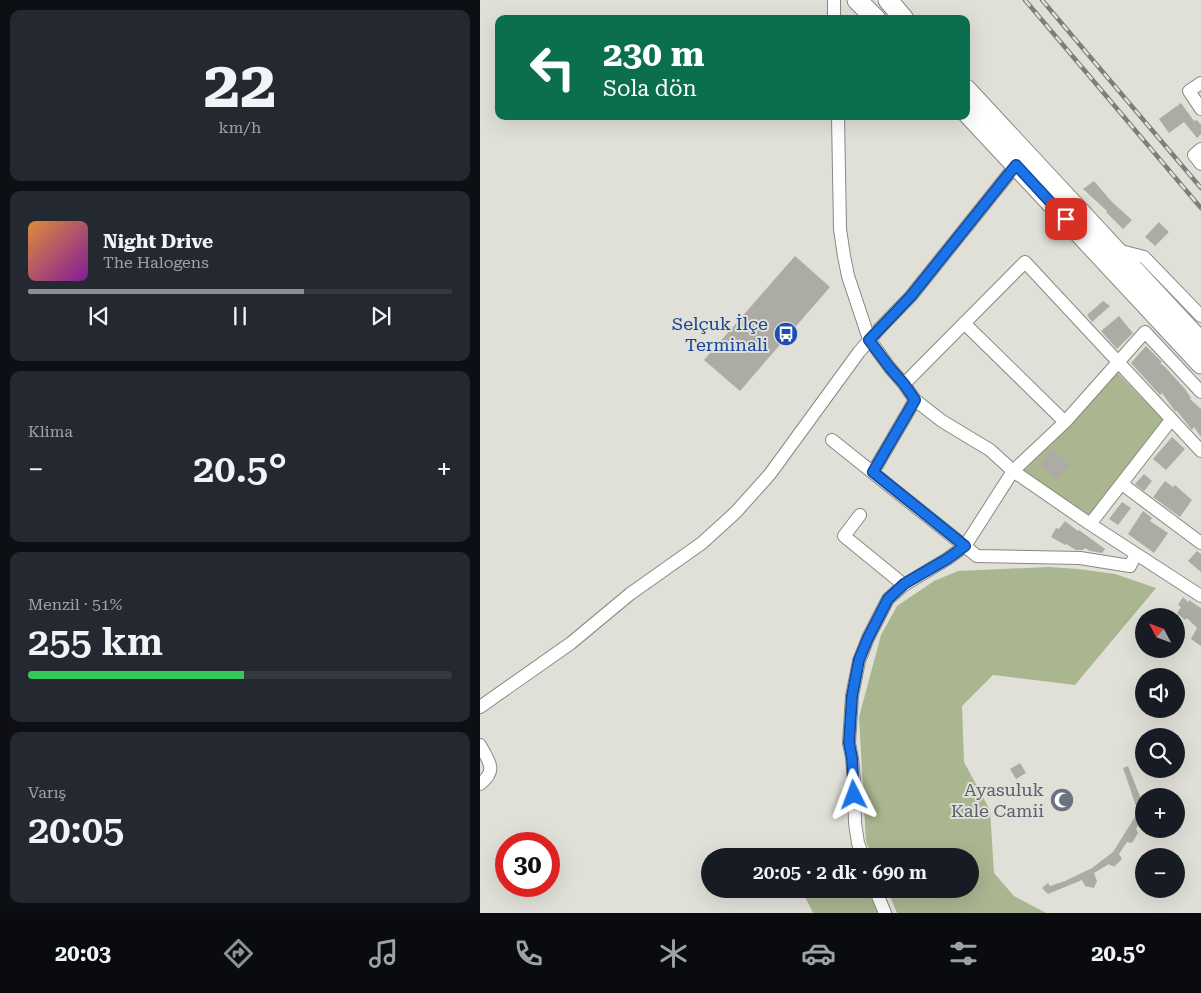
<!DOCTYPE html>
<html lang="tr">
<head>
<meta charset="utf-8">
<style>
	:root { --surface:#171b24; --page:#242831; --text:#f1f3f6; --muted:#9ea1a6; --line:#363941; --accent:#8c9099 }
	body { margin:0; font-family:"Roboto Serif",serif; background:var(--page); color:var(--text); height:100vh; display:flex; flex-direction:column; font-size:19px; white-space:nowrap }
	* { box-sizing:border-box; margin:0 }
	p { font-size:16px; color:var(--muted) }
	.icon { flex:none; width:28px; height:28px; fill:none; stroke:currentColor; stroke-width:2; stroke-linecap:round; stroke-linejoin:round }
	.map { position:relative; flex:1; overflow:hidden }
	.side { display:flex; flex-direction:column; gap:10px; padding:10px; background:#0d0f14; width:480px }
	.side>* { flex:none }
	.guide { position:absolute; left:15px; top:15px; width:475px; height:105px; border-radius:10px; box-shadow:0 5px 20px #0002; background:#0b6e4f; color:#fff; overflow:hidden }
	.needle { width:32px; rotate:311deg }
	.buttons { position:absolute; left:655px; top:608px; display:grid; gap:10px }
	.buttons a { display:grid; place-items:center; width:50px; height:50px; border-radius:50%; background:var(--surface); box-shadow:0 5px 20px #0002; font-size:25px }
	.speed { position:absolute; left:15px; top:832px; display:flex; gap:10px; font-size:25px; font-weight:700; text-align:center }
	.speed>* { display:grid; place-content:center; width:65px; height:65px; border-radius:50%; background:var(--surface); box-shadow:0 5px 20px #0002; line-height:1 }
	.speed .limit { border:8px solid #d22; background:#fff; color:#111 }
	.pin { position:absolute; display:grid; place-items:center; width:42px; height:42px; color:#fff; margin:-21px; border-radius:10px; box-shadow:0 2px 8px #0006 }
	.me { position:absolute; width:55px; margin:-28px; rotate:357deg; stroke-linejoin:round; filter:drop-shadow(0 0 4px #0008) }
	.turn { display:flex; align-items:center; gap:18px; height:105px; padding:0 25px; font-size:22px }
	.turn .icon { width:65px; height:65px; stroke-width:2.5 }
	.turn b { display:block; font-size:35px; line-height:42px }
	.big { font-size:38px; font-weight:600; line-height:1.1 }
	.side .tile { flex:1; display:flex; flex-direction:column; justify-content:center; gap:8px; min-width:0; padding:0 18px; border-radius:10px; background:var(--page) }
	.side .dial { align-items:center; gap:0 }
	.dial b { font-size:65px; line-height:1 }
	.song { display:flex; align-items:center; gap:15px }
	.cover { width:60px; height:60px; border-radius:8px; background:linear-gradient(135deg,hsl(30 70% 55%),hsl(290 70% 35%)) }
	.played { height:5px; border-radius:2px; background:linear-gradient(90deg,var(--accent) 65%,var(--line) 65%) }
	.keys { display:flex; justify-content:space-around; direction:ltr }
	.heat { display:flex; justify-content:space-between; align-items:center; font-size:28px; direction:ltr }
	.charge { height:8px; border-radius:4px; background:linear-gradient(90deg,#34c759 51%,var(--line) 0) }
	.trip { position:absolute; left:221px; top:848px; width:278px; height:50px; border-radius:25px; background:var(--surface); box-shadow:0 5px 20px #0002; font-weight:600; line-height:50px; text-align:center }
	.tab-bar { display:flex; height:80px; justify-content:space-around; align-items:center; background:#090b0e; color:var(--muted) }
	.tab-bar .icon { width:35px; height:35px }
	.tab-bar .selected { color:var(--accent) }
	.tab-bar b { font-size:22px; color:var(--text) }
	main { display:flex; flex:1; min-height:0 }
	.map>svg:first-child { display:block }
	.green { fill:#a9b690 }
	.building { fill:#adaca4 }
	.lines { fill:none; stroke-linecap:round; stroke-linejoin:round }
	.minor-casing { stroke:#8a8881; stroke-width:14 }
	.highway-casing { stroke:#8a8881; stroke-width:21 }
	.minor { stroke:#fff; stroke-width:12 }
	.highway { stroke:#fff; stroke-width:19 }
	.rail-casing { stroke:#7e7d78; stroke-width:4.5 }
	.rail { stroke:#e1e0d8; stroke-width:2.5; stroke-dasharray:8; stroke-linecap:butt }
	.route-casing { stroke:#114b97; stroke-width:12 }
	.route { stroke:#1a73e8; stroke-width:9 }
	.labels { text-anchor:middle; stroke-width:4; stroke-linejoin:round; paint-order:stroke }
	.transit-label { font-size:18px; fill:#164399; stroke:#e1e0d8; text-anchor:end }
	.worship-label { font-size:18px; fill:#5b616d; stroke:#e1e0d8; text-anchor:end }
</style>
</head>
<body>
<main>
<section class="side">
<div class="tile dial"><b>22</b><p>km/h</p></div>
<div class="tile">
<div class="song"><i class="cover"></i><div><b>Night Drive</b><p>The Halogens</p></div></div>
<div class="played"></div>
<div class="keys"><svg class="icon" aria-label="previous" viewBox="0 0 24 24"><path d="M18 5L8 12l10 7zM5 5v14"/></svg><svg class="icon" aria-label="pause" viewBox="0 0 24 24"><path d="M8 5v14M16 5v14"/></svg><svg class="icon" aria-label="next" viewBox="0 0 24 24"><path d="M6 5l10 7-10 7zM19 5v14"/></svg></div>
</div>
<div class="tile"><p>Klima</p>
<div class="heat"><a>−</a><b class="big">20.5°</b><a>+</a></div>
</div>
<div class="tile"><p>Menzil · 51%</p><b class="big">255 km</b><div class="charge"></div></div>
<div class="tile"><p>Varış</p><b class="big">20:05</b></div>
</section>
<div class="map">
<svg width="721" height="913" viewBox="0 0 721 913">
	<rect width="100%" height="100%" fill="#e1e0d8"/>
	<path class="green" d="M 636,371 L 686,423 L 608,518 L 540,470 Z
		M 569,567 L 598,569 L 635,574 L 676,588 L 595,685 L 513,675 L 482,706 L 484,762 L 510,810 L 514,873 L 534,896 L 566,913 L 417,913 L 407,889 L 490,889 L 490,856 L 393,856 L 386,842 L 379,717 L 401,635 L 417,606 L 454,581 L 478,571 Z
		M 321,889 L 388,889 L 398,913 L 333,913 Z"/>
	<path class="building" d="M 701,103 L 714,121 L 717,120 L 721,125 L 721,134 L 717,138 L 704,122 L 689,133 L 679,119 Z
		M 614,181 L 631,201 L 652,220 L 643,229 L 626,212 L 627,211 L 603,189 Z
		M 679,222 L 689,232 L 675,246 L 665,237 Z
		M 315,256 L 350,287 L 260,391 L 224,360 Z
		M 623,301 L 630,306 L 612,322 L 607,315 Z
		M 639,316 L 653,333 L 637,349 L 621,331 Z
		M 666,346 L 682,362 L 680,363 L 685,367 L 705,389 L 711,398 L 710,399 L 721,409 L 721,437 L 714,427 L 712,430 L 697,411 L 695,411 L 682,393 L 680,395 L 651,363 Z
		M 692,437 L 705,449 L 686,470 L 673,459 Z
		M 574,450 L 591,465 L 576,480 L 560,465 Z
		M 664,474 L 672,481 L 664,491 L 655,484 Z
		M 685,481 L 693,487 L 695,485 L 712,500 L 700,517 L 673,497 Z
		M 642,502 L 651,508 L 638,525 L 629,519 Z
		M 663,511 L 672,518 L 670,521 L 688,533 L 674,553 L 648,534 Z
		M 585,521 L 598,531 L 599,530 L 625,549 L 622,553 L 610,551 L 605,548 L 603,550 L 596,550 L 586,544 L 585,545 L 571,537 L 576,528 L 579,529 Z
		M 717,551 L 721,554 L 721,572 L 708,561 Z
		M 703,597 L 708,602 L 709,600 L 721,608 L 721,646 L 711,639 L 717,628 L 707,618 L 705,620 L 697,613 L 701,607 L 698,605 Z
		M 540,763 L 546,773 L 536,779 L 530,769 Z
		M 648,766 L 663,804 L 664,803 L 664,825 L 663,825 L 661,821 L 656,829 L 658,833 L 652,843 L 647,842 L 639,854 L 642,859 L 634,867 L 632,865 L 631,866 L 629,864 L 614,873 L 617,881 L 614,888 L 605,886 L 602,880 L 568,894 L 562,888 L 568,883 L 570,886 L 585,881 L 612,868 L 633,852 L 658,812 L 643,768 Z"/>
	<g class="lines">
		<g class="minor-casing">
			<path id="minor" d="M 354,0 L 354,19
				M 721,83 L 709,91 L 721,109
				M 358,116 L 360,229 L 364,256 L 368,276 L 389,339 L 410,368 L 424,384 L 435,400 L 462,421 L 510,450 L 533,471 L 610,524 L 721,596
				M 721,149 L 714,155 L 721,164
				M 637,250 L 664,257 L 721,316
				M 484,323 L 585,422
				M 424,384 L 545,262 L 721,451
				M 352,440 L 497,556 L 600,558 L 650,566 L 656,554
				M 393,472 L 435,400
				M 642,484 L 721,543
				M 380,515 L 364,536 L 424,585
				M 610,524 L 691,420
				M 0,707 L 91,643 L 150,594 L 222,543 L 256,512 L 290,474 L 379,352 L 400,328 L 431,296 L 536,165
				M 0,745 C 9,762 18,770 0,784
				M 383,856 L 378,843 L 375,823 L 374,781 L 372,758 L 369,743 L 372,696 L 379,661 L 388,638 L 408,599 L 424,585 L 467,559 L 485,546 L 533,471 L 585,422 L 665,332 L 721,392
				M 395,889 L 405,913"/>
		</g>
		<g class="highway-casing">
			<path id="highway" d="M 377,0 L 396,19
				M 408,0 L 424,19
				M 486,89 L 721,342
				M 486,112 L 721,364"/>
		</g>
		<use href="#minor" class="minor"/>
		<use href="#highway" class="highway"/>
		<g class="rail-casing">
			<path id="rail" d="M 545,0 L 721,208
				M 562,0 L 721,188"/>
		</g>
		<use href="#rail" class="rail"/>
	</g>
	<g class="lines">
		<g class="route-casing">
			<path id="route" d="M 374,795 L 372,758 L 369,743 L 372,696 L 379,660 L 388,638 L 408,599 L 424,584 L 467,559 L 485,546 L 393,472 L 435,400 L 424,384 L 410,368 L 389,340 L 431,296 L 536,165 L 586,219"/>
		</g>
		<use href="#route" class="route"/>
	</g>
	<defs>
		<g id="bus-disc" transform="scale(1.25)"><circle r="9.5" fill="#1a4fb4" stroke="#e1e0d8"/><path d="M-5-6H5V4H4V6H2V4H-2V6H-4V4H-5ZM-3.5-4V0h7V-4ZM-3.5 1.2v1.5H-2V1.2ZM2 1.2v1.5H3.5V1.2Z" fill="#fff"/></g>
		<g id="mosque-disc" transform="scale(1.25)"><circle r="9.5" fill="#6b7280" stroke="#e1e0d8"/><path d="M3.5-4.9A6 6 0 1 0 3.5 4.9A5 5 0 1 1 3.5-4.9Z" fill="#fff"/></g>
	</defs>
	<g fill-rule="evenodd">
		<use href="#bus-disc" x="306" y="334"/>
		<use href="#mosque-disc" x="582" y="800"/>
	</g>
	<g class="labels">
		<g class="transit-label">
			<text x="288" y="330">Selçuk İlçe<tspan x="288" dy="21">Terminali</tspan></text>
		</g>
		<g class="worship-label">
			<text x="564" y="796">Ayasuluk<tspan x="564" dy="21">Kale Camii</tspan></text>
		</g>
	</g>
</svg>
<div class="buttons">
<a><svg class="needle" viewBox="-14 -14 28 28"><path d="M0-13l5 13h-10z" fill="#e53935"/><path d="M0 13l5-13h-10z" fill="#9ea1a6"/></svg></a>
<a><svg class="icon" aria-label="sound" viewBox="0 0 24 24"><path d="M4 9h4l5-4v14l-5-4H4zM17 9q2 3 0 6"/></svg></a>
<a><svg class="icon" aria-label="search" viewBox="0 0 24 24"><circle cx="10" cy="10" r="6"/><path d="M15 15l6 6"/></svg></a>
<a>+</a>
<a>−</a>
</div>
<div class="speed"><div class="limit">30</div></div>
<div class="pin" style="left:586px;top:219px;background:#d93025"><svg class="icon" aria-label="arrive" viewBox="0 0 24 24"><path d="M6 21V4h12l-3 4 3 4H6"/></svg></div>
<svg class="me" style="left:374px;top:795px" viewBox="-20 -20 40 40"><path d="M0-17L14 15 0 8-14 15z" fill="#1a73e8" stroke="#fff" stroke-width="4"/></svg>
<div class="trip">20:05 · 2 dk · 690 m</div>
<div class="guide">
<div class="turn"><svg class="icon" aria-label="left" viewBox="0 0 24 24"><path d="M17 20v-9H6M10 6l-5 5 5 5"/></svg><div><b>230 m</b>Sola dön</div></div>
</div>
</div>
</main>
<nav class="tab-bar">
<b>20:03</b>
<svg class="icon selected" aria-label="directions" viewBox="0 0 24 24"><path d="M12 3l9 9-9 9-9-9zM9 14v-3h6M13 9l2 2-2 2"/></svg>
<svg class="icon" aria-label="music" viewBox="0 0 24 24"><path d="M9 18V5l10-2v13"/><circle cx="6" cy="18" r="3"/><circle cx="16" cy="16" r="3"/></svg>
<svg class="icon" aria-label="phone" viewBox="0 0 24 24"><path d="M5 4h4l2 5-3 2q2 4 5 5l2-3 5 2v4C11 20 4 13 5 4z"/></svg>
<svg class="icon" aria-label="climate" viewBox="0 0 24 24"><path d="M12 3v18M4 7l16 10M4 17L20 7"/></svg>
<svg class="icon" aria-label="car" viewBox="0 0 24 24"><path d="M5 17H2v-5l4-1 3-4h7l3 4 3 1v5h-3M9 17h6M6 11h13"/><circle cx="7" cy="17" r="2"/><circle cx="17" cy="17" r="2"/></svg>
<svg class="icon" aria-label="filters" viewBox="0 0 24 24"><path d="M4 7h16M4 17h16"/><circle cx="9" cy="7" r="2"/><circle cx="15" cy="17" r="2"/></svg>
<b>20.5°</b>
</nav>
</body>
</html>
